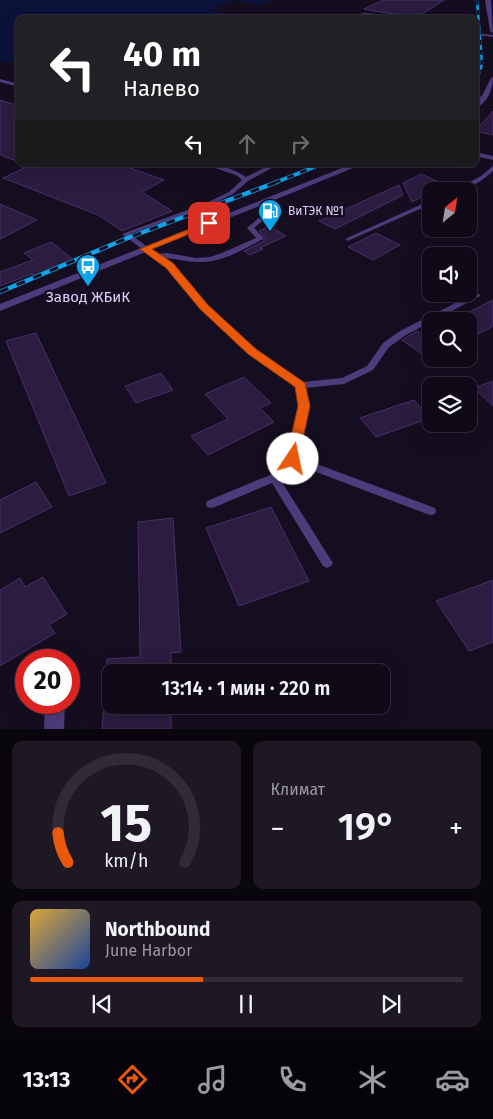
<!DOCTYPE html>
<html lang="ru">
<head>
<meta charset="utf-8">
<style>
	:root { --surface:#100a18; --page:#1e1825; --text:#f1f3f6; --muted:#9c9aa2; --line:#302b37; --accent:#ea580c }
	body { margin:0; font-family:"Fira Sans",sans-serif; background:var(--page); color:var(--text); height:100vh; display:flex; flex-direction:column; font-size:19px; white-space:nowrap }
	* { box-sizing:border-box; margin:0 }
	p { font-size:16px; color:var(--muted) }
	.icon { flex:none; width:28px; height:28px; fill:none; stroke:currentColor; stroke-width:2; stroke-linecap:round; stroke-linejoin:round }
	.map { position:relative; height:729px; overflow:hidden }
	.panel { display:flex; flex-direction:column; gap:12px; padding:12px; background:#09060d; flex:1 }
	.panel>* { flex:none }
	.hud { position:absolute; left:15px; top:15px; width:464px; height:152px; border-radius:10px; box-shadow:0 5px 20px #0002,0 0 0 1px var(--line); background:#202124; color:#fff; overflow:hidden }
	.needle { width:32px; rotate:30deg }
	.buttons { position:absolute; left:422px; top:182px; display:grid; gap:10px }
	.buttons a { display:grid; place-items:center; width:55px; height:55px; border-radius:10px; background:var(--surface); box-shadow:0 5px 20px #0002,0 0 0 1px var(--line); font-size:25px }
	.speed { position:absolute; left:15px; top:649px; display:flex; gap:10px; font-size:25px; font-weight:700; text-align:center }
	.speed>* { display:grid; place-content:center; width:65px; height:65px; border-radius:50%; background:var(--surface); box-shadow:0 5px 20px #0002,0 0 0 1px var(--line); line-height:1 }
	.speed .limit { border:8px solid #d22; background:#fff; color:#111 }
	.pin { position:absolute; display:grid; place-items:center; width:42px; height:42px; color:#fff; margin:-21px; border-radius:10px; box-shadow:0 2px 8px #0006 }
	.me { position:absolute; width:55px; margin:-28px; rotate:11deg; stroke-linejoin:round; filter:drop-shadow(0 0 4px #0008) }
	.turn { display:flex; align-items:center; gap:18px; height:105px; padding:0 25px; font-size:22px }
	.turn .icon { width:65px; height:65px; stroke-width:2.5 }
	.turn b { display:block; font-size:35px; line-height:42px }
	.lanes { display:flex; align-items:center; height:48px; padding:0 25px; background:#0003; justify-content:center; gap:25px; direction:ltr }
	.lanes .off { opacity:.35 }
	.big { font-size:38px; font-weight:600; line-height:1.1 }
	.panel .card { flex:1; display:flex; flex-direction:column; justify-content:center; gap:8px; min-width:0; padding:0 18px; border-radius:10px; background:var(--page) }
	.panel .dial { align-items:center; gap:0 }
	.dial svg { height:130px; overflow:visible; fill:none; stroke:var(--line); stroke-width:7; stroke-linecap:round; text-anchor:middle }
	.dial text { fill:var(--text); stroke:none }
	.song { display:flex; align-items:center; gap:15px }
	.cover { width:60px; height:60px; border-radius:8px; background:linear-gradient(135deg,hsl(40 70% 55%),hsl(220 70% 35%)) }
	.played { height:5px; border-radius:2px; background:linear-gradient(90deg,var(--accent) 40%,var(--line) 40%) }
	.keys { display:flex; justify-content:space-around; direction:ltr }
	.heat { display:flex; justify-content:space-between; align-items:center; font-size:28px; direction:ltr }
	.panel .tiles { flex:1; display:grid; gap:12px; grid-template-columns:1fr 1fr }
	.card:last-child { grid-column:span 2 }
	.trip { position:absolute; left:102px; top:664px; width:288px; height:50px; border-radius:10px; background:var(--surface); box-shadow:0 5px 20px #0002,0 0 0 1px var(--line); font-weight:600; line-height:50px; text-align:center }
	.dock { display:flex; height:80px; justify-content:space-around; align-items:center; background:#06040a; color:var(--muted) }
	.dock .icon { width:35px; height:35px }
	.dock .current { color:var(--accent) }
	.dock b { font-size:22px; color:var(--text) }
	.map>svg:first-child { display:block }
	.water { fill:#0c133b }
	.building { fill:#2b1c40; stroke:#482f6a }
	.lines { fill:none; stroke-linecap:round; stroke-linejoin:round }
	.service { fill:#4d3c7c; fill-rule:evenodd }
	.minor { fill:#4d3c7c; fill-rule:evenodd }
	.tertiary { fill:#4d3c7c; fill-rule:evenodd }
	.rail-far2-casing { stroke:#0fa3e9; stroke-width:2.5 }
	.rail-far1-casing { stroke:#0fa3e9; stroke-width:4 }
	.rail-casing { stroke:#0fa3e9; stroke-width:4.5 }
	.rail-far2 { stroke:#150e20; stroke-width:2; stroke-dasharray:5; stroke-linecap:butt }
	.rail-far1 { stroke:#150e20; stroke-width:2.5; stroke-dasharray:7; stroke-linecap:butt }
	.rail { stroke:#150e20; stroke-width:3; stroke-dasharray:9; stroke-linecap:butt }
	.route { fill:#ea580c; stroke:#983908 }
	.labels { text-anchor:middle; stroke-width:5; stroke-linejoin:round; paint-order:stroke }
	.far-poi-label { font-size:12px; fill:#dfd0fc; stroke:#150e20; text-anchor:start }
	.poi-label { font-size:15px; fill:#dfd0fc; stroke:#150e20 }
</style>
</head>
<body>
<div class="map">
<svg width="493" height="729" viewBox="0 0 493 729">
	<rect width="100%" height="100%" fill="#150e20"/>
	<path class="water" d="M 0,0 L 272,0 L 261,5 L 232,0 L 209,11 L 238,15 L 239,19 L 19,19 L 19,64 L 0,61 Z"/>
	<path class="building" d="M 383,0 L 444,0 L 416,18 L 364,9 Z
		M 0,100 L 19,106 L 19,162 L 0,155 Z
		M 493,111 L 493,135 L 475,131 Z
		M 33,164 L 119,164 L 164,180 L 142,192 L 172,211 L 122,231 L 98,215 L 3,178 Z
		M 421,174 L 446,185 L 412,202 L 403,183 Z
		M 399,185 L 403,195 L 335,229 L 319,221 Z
		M 0,204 L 37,220 L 0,239 Z
		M 269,226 L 286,236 L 260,248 L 263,249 L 250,255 L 244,251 L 264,241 L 264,236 L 259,231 Z
		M 376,233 L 400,245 L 373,260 L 348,247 Z
		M 51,242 L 74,260 L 35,276 L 32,274 L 0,286 L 0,272 L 33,260 L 24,253 Z
		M 493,300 L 493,326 L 469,339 L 469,312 Z
		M 417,331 L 423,335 L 431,331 L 431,360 L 402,340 Z
		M 36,333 L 106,483 L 69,496 L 6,341 Z
		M 161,373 L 173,390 L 136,403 L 125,386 Z
		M 244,377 L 271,403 L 260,408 L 274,422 L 208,455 L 191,436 L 228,419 L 205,394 Z
		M 493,381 L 493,406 L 474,388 Z
		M 414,400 L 430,418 L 376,437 L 360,418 Z
		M 36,482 L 52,507 L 0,533 L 0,500 Z
		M 271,507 L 309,581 L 239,606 L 206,528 Z
		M 173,518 L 181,652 L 171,653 L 171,672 L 107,672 L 107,659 L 140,657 L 138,522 Z
		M 43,577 L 67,614 L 49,625 L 55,633 L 0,666 L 0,590 L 20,578 L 25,587 Z
		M 493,580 L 493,642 L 469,651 L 436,601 Z
		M 104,705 L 171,705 L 171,729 L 102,729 Z"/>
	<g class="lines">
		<path class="service" d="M 364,13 L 377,14 L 400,19 L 364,16 L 341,19 Z
			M 259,15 L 301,18 L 303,19 L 261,17 L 255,19 Z
			M 475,33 L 493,35 L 493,37 L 475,35 Z
			M 0,79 L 19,84 L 19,87 L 0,82 Z
			M 203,164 C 217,163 235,169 246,177 L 272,164 L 279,164 L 248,181 L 233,194 L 208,206 L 130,234 L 157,254 L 167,253 L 196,258 L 210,257 L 222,253 L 256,238 L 247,228 L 260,217 L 269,198 L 273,198 L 274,199 L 266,218 L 254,228 L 263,237 L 263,239 C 243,250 221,263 198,262 C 186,262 175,258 163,258 L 172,263 L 207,305 L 255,350 L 302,382 L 342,378 L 367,366 L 383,343 L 400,331 L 473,294 L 479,294 L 480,296 L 406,335 L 389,347 L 373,370 L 344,384 L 305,388 L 309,406 L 298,457 L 435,508 L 436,511 L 435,514 L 431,515 L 427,514 L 295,464 L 280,479 L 331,560 L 333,563 L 331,566 L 327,568 L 323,566 L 272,483 L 215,507 L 211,508 L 207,507 L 206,504 L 207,501 L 270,475 L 288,457 L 299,406 L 296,386 L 249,354 L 201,309 L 166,267 L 122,234 L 204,204 L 229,192 L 242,180 L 236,175 Z
			M 493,166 L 493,171 C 483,180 467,192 453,191 L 481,176 Z
			M 431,200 L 431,204 L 350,240 L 348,241 L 345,239 Z"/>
		<path class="minor" d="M 45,702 L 65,702 L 64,729 L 44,729 Z"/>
		<path class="tertiary" d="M 485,0 L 491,0 L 493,33 L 490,31 Z
			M 493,77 C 493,90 487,103 475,109 L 475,103 L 483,94 L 491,78 Z
			M 475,152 L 493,156 L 493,160 L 475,156 Z
			M 352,164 L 363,164 L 0,311 L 0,304 Z"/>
		<g class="rail-far2-casing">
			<path id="rail-far2" d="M 477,0 L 482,64 L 477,80"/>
		</g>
		<g class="rail-far1-casing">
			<path id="rail-far1" d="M 475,86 L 477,78
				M 274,183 L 322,164"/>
		</g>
		<g class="rail-casing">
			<path id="rail" d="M 0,292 L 130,237 L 277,182"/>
		</g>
		<use href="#rail-far2" class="rail-far2"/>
		<use href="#rail-far1" class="rail-far1"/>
		<use href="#rail" class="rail"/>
	</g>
	<path class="route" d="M 209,221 L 212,222 L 212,225 L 152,249 L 173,263 L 208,305 L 256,349 L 305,383 L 310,406 L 298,462 L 288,462 L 286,459 L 298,406 L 295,387 L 248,354 L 200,309 L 166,268 L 140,249 Z"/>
	<defs>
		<g id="fuel-pin" transform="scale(1.25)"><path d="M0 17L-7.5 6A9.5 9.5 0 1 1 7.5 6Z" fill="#0fa3e9" stroke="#150e20"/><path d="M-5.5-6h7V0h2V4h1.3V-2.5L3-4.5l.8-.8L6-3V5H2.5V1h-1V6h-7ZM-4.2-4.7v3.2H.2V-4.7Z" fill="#fff"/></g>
		<g id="bus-pin" transform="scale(1.25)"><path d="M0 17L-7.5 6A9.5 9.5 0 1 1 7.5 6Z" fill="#0fa3e9" stroke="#150e20"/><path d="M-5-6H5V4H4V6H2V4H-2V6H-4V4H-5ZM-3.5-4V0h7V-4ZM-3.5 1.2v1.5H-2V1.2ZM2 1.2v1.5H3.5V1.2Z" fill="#fff"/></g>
	</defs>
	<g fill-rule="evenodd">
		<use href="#fuel-pin" x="270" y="211"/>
		<use href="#bus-pin" x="88" y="266"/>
	</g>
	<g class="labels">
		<g class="far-poi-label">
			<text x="288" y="215">ВиТЭК №1</text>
		</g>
		<g class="poi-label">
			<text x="88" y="302">Завод ЖБиК</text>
		</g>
	</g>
</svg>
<div class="buttons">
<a><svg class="needle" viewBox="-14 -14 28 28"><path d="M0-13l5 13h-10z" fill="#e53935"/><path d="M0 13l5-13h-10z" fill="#9c9aa2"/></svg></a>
<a><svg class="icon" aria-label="sound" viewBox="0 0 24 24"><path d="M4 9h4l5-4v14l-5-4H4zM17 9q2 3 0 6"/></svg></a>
<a><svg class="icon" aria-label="search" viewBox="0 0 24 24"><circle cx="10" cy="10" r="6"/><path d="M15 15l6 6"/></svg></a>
<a><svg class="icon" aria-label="layers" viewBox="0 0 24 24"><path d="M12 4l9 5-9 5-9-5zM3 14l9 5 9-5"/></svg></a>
</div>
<div class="speed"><div class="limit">20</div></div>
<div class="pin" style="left:209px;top:223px;background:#d93025"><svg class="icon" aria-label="arrive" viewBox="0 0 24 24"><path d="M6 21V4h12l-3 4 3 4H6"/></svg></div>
<svg class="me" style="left:293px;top:459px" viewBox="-20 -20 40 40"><circle r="19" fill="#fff"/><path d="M0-13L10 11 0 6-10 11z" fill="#ea580c"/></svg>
<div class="trip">13:14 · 1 мин · 220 m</div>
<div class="hud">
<div class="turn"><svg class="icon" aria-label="left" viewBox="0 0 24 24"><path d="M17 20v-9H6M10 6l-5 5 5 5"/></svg><div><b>40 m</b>Налево</div></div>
<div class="lanes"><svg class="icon" aria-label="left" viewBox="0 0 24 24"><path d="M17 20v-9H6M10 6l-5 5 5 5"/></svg><svg class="icon off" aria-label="ahead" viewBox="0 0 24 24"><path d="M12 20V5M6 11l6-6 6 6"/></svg><svg class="icon off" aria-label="right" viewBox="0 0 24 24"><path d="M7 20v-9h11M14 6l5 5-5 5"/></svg></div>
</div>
</div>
<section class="panel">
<div class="tiles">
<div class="card dial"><svg viewBox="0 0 100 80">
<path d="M14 69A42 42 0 1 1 86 69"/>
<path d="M14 69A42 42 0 0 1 8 51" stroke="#ea580c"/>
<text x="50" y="56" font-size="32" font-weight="700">15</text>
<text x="50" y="72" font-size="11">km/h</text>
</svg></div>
<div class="card"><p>Климат</p>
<div class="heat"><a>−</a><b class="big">19°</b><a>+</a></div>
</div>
<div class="card">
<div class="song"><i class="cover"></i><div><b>Northbound</b><p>June Harbor</p></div></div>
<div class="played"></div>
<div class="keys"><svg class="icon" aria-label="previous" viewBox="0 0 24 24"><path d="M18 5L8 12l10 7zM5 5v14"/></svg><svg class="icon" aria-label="pause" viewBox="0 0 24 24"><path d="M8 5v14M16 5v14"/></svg><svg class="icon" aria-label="next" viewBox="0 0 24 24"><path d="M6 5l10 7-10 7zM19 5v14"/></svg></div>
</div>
</div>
</section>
<nav class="dock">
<b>13:13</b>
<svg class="icon current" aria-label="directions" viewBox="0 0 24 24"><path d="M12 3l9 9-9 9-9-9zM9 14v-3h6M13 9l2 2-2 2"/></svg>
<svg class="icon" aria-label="music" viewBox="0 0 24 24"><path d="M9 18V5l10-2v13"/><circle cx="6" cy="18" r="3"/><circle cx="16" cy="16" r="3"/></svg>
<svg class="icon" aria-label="phone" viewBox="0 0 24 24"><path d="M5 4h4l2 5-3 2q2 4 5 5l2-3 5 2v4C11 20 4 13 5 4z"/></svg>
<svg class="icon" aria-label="climate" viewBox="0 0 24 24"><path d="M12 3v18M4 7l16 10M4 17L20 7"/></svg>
<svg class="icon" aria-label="car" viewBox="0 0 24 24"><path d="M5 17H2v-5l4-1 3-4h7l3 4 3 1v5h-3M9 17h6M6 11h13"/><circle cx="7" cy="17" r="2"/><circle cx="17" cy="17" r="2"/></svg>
</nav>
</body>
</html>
